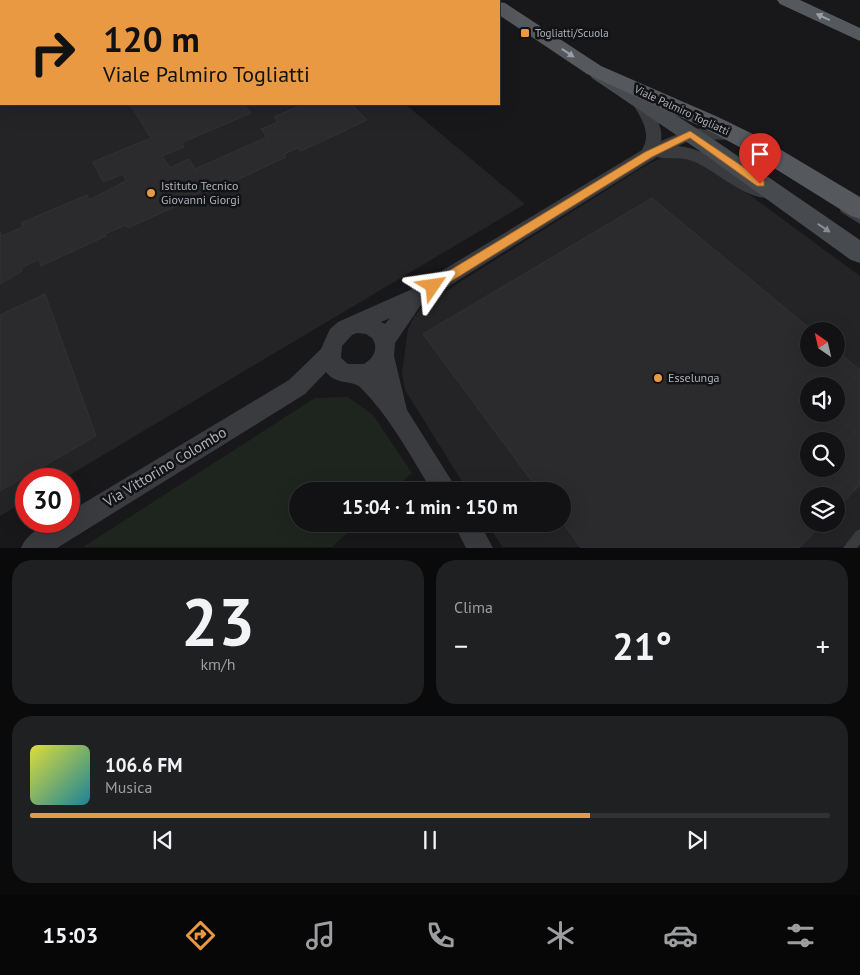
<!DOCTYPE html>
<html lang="it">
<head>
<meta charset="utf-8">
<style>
	:root { --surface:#121214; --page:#1f2022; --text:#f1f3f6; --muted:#9c9ea0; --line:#313234; --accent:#e99941 }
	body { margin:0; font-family:"PT Sans",sans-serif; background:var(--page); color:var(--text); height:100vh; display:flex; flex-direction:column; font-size:19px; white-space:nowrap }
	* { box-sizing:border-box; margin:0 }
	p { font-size:16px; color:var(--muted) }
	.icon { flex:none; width:28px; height:28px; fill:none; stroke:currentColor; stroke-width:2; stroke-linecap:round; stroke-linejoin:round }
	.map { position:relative; height:548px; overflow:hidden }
	.panel { display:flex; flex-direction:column; gap:12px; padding:12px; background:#0a0a0b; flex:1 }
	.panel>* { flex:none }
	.guide { position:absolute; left:0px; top:0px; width:500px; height:105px; box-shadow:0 5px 20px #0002,0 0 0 1px var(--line); background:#e99941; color:#111; overflow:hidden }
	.needle { width:32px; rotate:326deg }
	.controls { position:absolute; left:800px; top:322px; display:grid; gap:10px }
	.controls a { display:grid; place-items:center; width:45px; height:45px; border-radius:50%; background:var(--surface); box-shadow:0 5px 20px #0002,0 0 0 1px var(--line); font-size:25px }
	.speed { position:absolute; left:15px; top:468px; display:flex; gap:10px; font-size:25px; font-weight:700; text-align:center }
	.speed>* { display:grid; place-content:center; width:65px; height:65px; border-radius:50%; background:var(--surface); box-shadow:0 5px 20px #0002,0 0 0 1px var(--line); line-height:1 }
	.speed .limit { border:8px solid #d22; background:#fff; color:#111 }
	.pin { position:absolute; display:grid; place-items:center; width:42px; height:42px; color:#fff; margin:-51px -21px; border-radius:50% 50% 50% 0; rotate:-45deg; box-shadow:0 0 5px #0007 }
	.pin .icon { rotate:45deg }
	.me { position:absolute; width:55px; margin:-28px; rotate:58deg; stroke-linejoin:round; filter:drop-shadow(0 0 4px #0008) }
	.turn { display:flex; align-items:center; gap:18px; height:105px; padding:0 20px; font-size:22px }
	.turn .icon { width:65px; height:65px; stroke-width:2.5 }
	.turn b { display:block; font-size:35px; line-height:42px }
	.big { font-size:38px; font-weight:700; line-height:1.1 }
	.panel .widget { flex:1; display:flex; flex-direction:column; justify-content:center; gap:8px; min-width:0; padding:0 18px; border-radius:20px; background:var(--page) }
	.panel .dial { align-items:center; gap:0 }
	.dial b { font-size:65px; line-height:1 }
	.song { display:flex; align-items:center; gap:15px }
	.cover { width:60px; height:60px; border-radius:8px; background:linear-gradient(135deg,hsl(60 70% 55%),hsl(190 70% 35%)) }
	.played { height:5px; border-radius:2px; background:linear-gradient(90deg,var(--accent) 70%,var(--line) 70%) }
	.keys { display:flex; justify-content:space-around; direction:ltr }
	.heat { display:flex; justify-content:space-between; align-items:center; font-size:28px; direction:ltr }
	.panel .tiles { flex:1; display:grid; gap:12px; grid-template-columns:1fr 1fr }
	.widget:last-child { grid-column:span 2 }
	.trip { position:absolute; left:289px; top:482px; width:282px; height:50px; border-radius:25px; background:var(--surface); box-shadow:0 5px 20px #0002,0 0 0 1px var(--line); font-weight:700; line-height:50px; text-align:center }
	.menu { display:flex; height:80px; justify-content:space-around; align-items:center; background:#070708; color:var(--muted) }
	.menu .icon { width:35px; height:35px }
	.menu .active { color:var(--accent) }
	.menu b { font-size:22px; color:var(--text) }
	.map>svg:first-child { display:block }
	.built { fill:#242427; fill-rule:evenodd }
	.green { fill:#1e251e }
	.building { fill:#2b2b2e; stroke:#323236; fill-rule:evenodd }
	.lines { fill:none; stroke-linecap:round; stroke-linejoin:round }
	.service { fill:#393b3f; fill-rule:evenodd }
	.minor { fill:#393b3f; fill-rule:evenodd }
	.secondary { fill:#474a4e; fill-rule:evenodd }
	.primary { fill:#55585d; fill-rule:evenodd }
	.oneway { fill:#9a9fa7 }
	.oneway2 { fill:#888d94 }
	.route { fill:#e99941; stroke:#97632a }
	.poi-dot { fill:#e99941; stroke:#131315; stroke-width:2 }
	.labels { text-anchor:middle; stroke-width:5; stroke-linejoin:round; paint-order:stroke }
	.far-poi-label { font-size:11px; fill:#abb1b9; stroke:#131315; text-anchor:start }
	.far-street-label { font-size:11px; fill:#abb1b9; stroke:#131315 }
	.poi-label { font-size:12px; fill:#abb1b9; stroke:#131315; text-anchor:start }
	.near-street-label { font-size:15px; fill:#abb1b9; stroke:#131315 }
</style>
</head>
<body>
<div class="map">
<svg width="860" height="548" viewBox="0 0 860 548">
	<rect width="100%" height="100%" fill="#18181a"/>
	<path class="built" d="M 0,84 L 1,104 L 405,104 L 525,204 L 63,479 L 26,479 L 26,501 L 0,516 Z
		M 673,156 L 706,163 L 860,276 L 860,547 L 502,547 L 488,524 L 562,524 L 562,491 L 468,491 L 405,390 L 402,373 L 408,329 L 414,317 L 425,304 L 648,164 L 662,158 ZM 809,331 L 836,331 L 836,359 L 809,359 ZM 809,386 L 836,386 L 836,414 L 809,414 ZM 809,441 L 836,441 L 836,469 L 809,469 ZM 809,496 L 836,496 L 836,524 L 809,524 Z"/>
	<path class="green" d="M 348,397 L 373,415 L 412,473 L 392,491 L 298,491 L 298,524 L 357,524 L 332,547 L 83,547 L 315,398 Z"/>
	<path class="building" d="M 130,104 L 243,104 L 251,113 L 181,143 L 184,147 L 162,156 L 170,168 L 189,159 L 195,169 L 267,137 L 261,129 L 278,122 L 274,117 L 304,104 L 359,104 L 353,106 L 367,120 L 301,151 L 298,148 L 284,154 L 286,157 L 211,192 L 208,188 L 191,197 L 192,199 L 128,228 L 126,225 L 105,234 L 106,236 L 41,266 L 39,259 L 21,268 L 22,271 L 0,284 L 0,232 L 1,236 L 23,227 L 21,223 L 87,195 L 89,200 L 126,181 L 123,174 L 103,182 L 93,162 L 151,138 Z
		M 652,198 L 813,331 L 809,331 L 809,359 L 836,359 L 836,350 L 860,370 L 860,485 L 836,509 L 836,496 L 809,496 L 809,524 L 822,524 L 799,548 L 581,548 L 562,522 L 562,491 L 539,491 L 423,334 ZM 809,386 L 836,386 L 836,414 L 809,414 ZM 809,441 L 836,441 L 836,469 L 809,469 Z
		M 45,294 L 96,436 L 0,491 L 0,315 Z"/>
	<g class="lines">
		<path class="service" d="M 0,12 L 1,13 L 1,17 L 0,17 Z
			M 0,22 L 1,22 L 1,26 L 0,27 Z
			M 0,38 L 1,38 L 1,43 L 0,43 Z
			M 844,207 L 860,217 L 860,224 L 841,212 L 840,210 L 841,208 Z
			M 860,529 L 860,544 L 857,548 L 843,548 L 856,531 Z"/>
		<path class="minor" d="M 636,93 L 641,95 C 650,109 664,123 661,141 L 690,129 L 706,128 L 740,131 L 743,135 L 740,139 L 735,140 L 693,139 L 678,146 C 706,149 725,166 748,178 C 756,182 770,185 774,193 L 772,197 C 752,204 714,170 695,162 C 682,156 669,160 657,157 L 423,302 L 395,343 L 394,356 L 407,410 L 453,483 L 457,491 L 432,491 C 410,455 390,417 360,387 C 352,380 335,385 326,372 L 305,394 L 57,548 L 21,548 C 28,530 51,521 69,521 L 69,512 L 289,380 L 321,349 L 330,329 L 338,322 L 410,290 L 642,150 C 653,131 639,115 629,98 L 631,95 ZM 390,318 L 385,324 L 381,322 ZM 357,333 L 366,334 L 372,338 C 379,348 374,358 364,364 L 348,364 L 341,358 L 342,346 L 352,335 Z
			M 454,524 L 480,524 L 493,548 L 466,548 Z"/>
		<path class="secondary" d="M 599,68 L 606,70 L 713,139 L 860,240 L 860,263 L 851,260 L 697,149 L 592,78 L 589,74 L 592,70 Z"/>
		<path class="primary" d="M 777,0 L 800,0 L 860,28 L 860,41 L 780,4 Z
			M 499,2 L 505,3 L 601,66 L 718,117 L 761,138 L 860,197 L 860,219 L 851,216 L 745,150 L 702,127 L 587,74 L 499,15 Z"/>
	</g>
	<defs><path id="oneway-solid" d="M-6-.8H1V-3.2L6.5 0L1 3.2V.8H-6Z" transform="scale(1.25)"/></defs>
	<g class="oneway">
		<use href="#oneway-solid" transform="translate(823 17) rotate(-155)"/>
		<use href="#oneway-solid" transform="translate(568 53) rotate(34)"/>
	</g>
	<use class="oneway2" href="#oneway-solid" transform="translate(824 228) rotate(34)"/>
	<path class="route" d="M 690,131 L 764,181 L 764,186 L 757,186 L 690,138 L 652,157 L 437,290 L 429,290 L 427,286 L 429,283 L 645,152 Z"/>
	<g class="poi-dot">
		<rect x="520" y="28" width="10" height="10" rx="2.5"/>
		<circle cx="151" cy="193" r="5"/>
		<circle cx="658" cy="378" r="5"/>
	</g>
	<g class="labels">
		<g class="far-poi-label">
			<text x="535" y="37">Togliatti/Scuola</text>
		</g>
		<g class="far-street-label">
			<text transform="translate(682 110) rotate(25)" y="4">Viale Palmiro Togliatti</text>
		</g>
		<g class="poi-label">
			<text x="161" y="190">Istituto Tecnico<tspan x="161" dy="14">Giovanni Giorgi</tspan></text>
			<text x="668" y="382">Esselunga</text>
		</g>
		<g class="near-street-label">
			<text transform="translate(165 467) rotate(-31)" y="5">Via Vittorino Colombo</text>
		</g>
	</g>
</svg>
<div class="controls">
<a><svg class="needle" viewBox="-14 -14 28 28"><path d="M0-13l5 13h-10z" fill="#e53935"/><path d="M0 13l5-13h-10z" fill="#9c9ea0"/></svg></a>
<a><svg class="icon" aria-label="sound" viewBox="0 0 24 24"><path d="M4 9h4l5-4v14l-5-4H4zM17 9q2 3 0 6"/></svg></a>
<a><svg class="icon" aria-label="search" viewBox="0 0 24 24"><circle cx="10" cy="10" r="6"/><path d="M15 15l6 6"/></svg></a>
<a><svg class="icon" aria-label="layers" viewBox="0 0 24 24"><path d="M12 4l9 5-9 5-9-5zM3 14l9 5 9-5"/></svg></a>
</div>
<div class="speed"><div class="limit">30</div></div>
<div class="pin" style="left:760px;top:184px;background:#d93025"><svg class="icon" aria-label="arrive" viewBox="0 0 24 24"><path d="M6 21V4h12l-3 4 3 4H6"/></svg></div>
<svg class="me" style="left:433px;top:286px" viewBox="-20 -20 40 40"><path d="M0-17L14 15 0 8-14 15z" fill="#e99941" stroke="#fff" stroke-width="4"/></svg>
<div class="trip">15:04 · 1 min · 150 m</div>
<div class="guide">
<div class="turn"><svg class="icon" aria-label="right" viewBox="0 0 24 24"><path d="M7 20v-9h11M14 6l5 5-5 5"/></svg><div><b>120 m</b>Viale Palmiro Togliatti</div></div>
</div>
</div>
<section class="panel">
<div class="tiles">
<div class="widget dial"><b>23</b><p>km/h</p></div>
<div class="widget"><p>Clima</p>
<div class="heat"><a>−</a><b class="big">21°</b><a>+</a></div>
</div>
<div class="widget">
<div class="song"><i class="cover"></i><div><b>106.6 FM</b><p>Musica</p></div></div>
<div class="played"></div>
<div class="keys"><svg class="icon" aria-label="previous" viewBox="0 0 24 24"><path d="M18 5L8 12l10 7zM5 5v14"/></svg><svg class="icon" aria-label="pause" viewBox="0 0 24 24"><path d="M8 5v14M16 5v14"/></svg><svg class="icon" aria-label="next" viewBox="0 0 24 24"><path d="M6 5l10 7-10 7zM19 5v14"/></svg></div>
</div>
</div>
</section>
<nav class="menu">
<b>15:03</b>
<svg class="icon active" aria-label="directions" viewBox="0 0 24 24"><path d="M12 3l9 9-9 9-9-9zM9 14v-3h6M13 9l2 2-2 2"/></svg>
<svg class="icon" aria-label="music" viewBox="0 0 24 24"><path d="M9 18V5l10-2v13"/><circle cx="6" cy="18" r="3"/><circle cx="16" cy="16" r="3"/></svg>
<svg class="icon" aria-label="phone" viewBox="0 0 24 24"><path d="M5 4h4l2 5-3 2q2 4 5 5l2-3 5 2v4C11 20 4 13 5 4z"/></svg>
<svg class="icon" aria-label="climate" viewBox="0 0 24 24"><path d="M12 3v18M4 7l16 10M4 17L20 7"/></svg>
<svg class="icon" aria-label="car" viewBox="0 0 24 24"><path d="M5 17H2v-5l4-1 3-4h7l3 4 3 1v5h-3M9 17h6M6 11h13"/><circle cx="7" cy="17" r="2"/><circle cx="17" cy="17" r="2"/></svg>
<svg class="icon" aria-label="filters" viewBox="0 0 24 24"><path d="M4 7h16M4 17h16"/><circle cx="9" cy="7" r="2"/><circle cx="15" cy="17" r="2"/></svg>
</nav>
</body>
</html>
